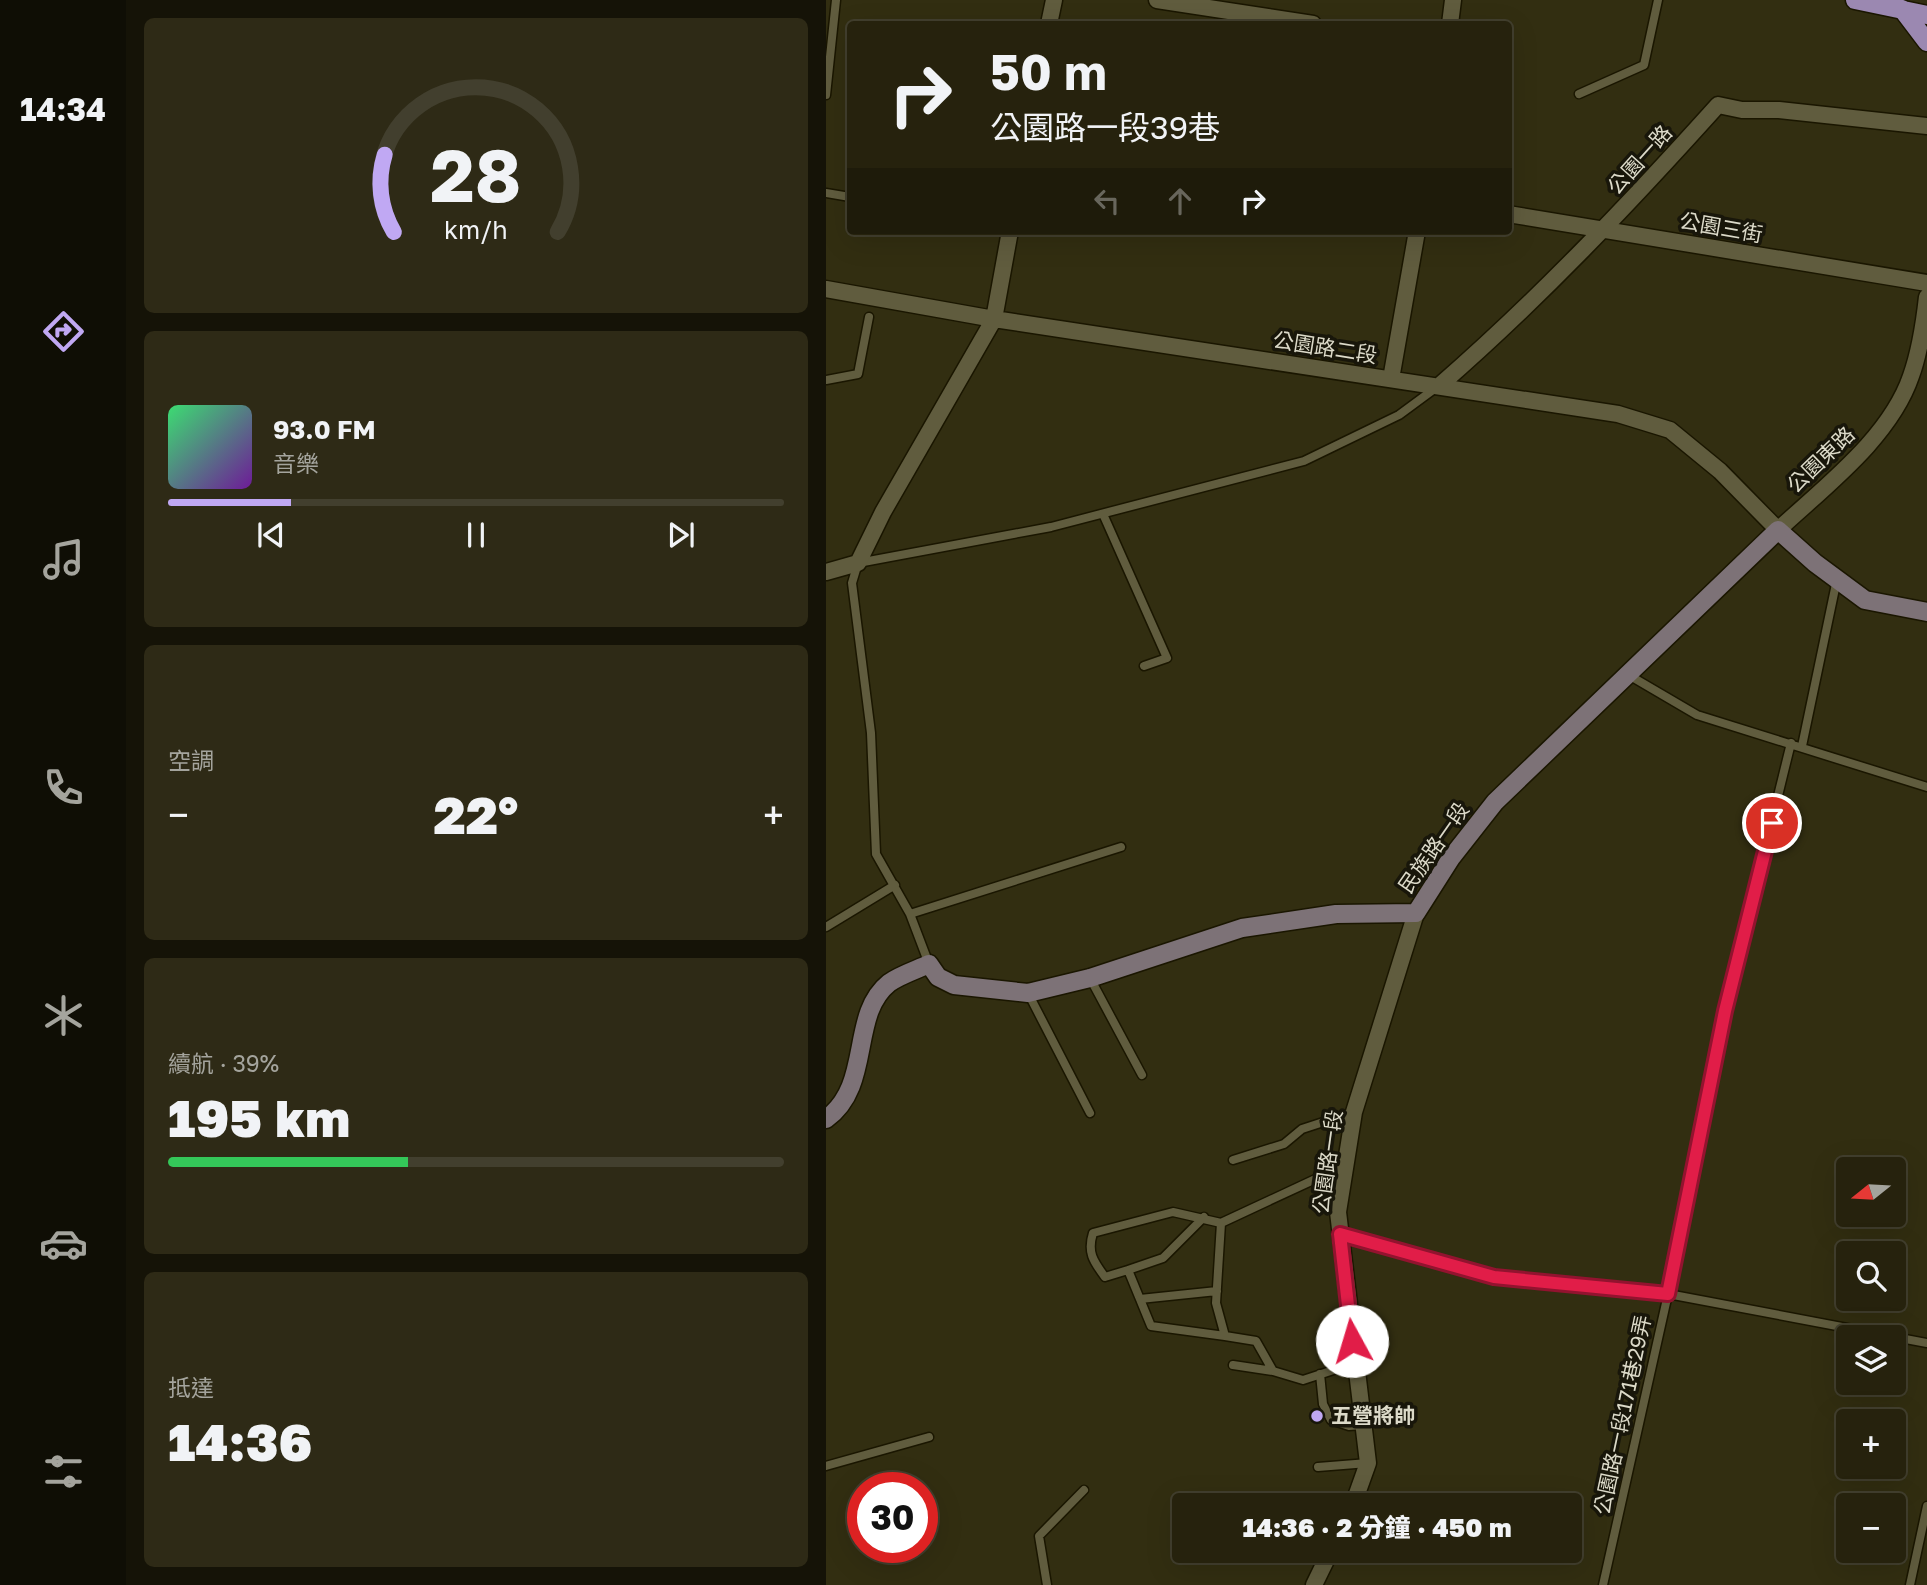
<!DOCTYPE html>
<html lang="zh-TW">
<head>
<meta charset="utf-8">
<style>
	:root { --surface:#26220d; --page:#2e2a16; --text:#f1f3f6; --muted:#a4a49d; --line:#423f2e; --accent:#c0a8f3 }
	body { margin:0; font-family:"Golos Text","Noto Sans TC",sans-serif; background:var(--page); color:var(--text); height:100vh; display:flex; flex-direction:column; font-size:26px; white-space:nowrap }
	* { box-sizing:border-box; margin:0 }
	p { font-size:23px; color:var(--muted) }
	.icon { flex:none; width:38px; height:38px; fill:none; stroke:currentColor; stroke-width:2; stroke-linecap:round; stroke-linejoin:round }
	.map { position:relative; flex:1; overflow:hidden }
	.details { display:flex; flex-direction:column; gap:18px; padding:18px; background:#151307; width:700px }
	.details>* { flex:none }
	.hud { position:absolute; left:21px; top:21px; width:665px; height:214px; border-radius:7px; box-shadow:0 7px 28px #0002,0 0 0 2px var(--line); background:#26220d; color:var(--text); overflow:hidden }
	.needle { width:46px; rotate:252deg }
	.tools { position:absolute; left:1010px; top:1157px; display:grid; gap:14px }
	.tools a { display:grid; place-items:center; width:70px; height:70px; border-radius:7px; background:var(--surface); box-shadow:0 7px 28px #0002,0 0 0 2px var(--line); font-size:35px }
	.speed { position:absolute; left:21px; top:1472px; display:flex; gap:14px; font-size:35px; font-weight:700; text-align:center }
	.speed>* { display:grid; place-content:center; width:91px; height:91px; border-radius:50%; background:var(--surface); box-shadow:0 7px 28px #0002,0 0 0 2px var(--line); line-height:1 }
	.speed .limit { border:10px solid #d22; background:#fff; color:#111 }
	.pin { position:absolute; display:grid; place-items:center; width:60px; height:60px; color:#fff; margin:-30px; border:4px solid #fff; border-radius:50%; box-shadow:0 2px 7px #0007 }
	.me { position:absolute; width:77px; margin:-38px; rotate:354deg; stroke-linejoin:round; filter:drop-shadow(0 0 5px #0008) }
	.turn { display:flex; align-items:center; gap:24px; height:147px; padding:0 28px; font-size:32px }
	.turn .icon { width:91px; height:91px; stroke-width:2.5 }
	.turn b { display:block; font-size:49px; line-height:60px }
	.lanes { display:flex; align-items:center; height:66px; padding:0 28px; background:#0003; justify-content:center; gap:35px; direction:ltr }
	.lanes .off { opacity:.35 }
	.big { font-size:52px; font-weight:800; line-height:1.1 }
	.details .widget { flex:1; display:flex; flex-direction:column; justify-content:center; gap:10px; min-width:0; padding:0 24px; border-radius:10px; background:var(--page) }
	.details .dial { align-items:center; gap:0 }
	.dial svg { height:182px; overflow:visible; fill:none; stroke:var(--line); stroke-width:7; stroke-linecap:round; text-anchor:middle }
	.dial text { fill:var(--text); stroke:none }
	.song { display:flex; align-items:center; gap:21px }
	.cover { width:84px; height:84px; border-radius:10px; background:linear-gradient(135deg,hsl(140 70% 55%),hsl(280 70% 35%)) }
	.played { height:7px; border-radius:4px; background:linear-gradient(90deg,var(--accent) 20%,var(--line) 20%) }
	.keys { display:flex; justify-content:space-around; direction:ltr }
	.heat { display:flex; justify-content:space-between; align-items:center; font-size:38px; direction:ltr }
	.charge { height:10px; border-radius:5px; background:linear-gradient(90deg,#34c759 39%,var(--line) 0) }
	.trip { position:absolute; left:346px; top:1493px; width:410px; height:70px; border-radius:7px; background:var(--surface); box-shadow:0 7px 28px #0002,0 0 0 2px var(--line); font-weight:800; line-height:70px; text-align:center }
	main { display:flex; flex:1; min-height:0 }
	.tab-bar { display:flex; flex-direction:column; width:126px; justify-content:space-around; align-items:center; background:#0f0e05; color:var(--muted) }
	.tab-bar .icon { width:49px; height:49px }
	.tab-bar .selected { color:var(--accent) }
	.tab-bar b { font-size:32px; color:var(--text) }
	.map>svg:first-child { display:block }
	.lines { fill:none; stroke-linecap:round; stroke-linejoin:round }
	.lane-casing { stroke:#1a1600; stroke-width:11 }
	.street-casing { stroke:#1a1600; stroke-width:19 }
	.secondary-casing { stroke:#1a1600; stroke-width:21 }
	.primary-casing { stroke:#1a1600; stroke-width:21 }
	.lane { stroke:#605c3e; stroke-width:8 }
	.street { stroke:#605c3e; stroke-width:16 }
	.secondary { stroke:#7d7277; stroke-width:18 }
	.primary { stroke:#9b88b1; stroke-width:18 }
	.route-casing { stroke:#92132f; stroke-width:18 }
	.route { stroke:#e11d48; stroke-width:12 }
	.poi-dot { fill:#c0a8f3; stroke:#18160a; stroke-width:2.5 }
	.labels { text-anchor:middle; stroke-width:7; stroke-linejoin:round; paint-order:stroke }
	.street-label { font-size:21px; fill:#dcdac9; stroke:#18160a }
	.poi-label { font-size:21px; font-weight:bold; fill:#dcdac9; stroke:#18160a; text-anchor:start }
</style>
</head>
<body>
<main>
<nav class="tab-bar">
<b>14:34</b>
<svg class="icon selected" aria-label="directions" viewBox="0 0 24 24"><path d="M12 3l9 9-9 9-9-9zM9 14v-3h6M13 9l2 2-2 2"/></svg>
<svg class="icon" aria-label="music" viewBox="0 0 24 24"><path d="M9 18V5l10-2v13"/><circle cx="6" cy="18" r="3"/><circle cx="16" cy="16" r="3"/></svg>
<svg class="icon" aria-label="phone" viewBox="0 0 24 24"><path d="M5 4h4l2 5-3 2q2 4 5 5l2-3 5 2v4C11 20 4 13 5 4z"/></svg>
<svg class="icon" aria-label="climate" viewBox="0 0 24 24"><path d="M12 3v18M4 7l16 10M4 17L20 7"/></svg>
<svg class="icon" aria-label="car" viewBox="0 0 24 24"><path d="M5 17H2v-5l4-1 3-4h7l3 4 3 1v5h-3M9 17h6M6 11h13"/><circle cx="7" cy="17" r="2"/><circle cx="17" cy="17" r="2"/></svg>
<svg class="icon" aria-label="filters" viewBox="0 0 24 24"><path d="M4 7h16M4 17h16"/><circle cx="9" cy="7" r="2"/><circle cx="15" cy="17" r="2"/></svg>
</nav>
<section class="details">
<div class="widget dial"><svg viewBox="0 0 100 80">
<path d="M14 69A42 42 0 1 1 86 69"/>
<path d="M14 69A42 42 0 0 1 10 35" stroke="#c0a8f3"/>
<text x="50" y="56" font-size="32" font-weight="700">28</text>
<text x="50" y="72" font-size="11">km/h</text>
</svg></div>
<div class="widget">
<div class="song"><i class="cover"></i><div><b>93.0 FM</b><p>音樂</p></div></div>
<div class="played"></div>
<div class="keys"><svg class="icon" aria-label="previous" viewBox="0 0 24 24"><path d="M18 5L8 12l10 7zM5 5v14"/></svg><svg class="icon" aria-label="pause" viewBox="0 0 24 24"><path d="M8 5v14M16 5v14"/></svg><svg class="icon" aria-label="next" viewBox="0 0 24 24"><path d="M6 5l10 7-10 7zM19 5v14"/></svg></div>
</div>
<div class="widget"><p>空調</p>
<div class="heat"><a>−</a><b class="big">22°</b><a>+</a></div>
</div>
<div class="widget"><p>續航 · 39%</p><b class="big">195 km</b><div class="charge"></div></div>
<div class="widget"><p>抵達</p><b class="big">14:36</b></div>
</section>
<div class="map">
<svg width="1101" height="1585" viewBox="0 0 1101 1585">
	<rect width="100%" height="100%" fill="#322e11"/>
	<g class="lines">
		<g class="lane-casing">
			<path id="lane" d="M 753,94 L 818,65 L 832,0
				M 0,95 L 10,0
				M 0,193 L 24,197
				M 0,380 L 32,374 L 43,317
				M 277,514 L 341,658 L 318,666
				M 801,674 L 871,715 L 1101,787
				M 976,746 L 1011,579
				M 84,914 L 295,847
				M 0,927 L 69,885
				M 103,964 L 84,914 L 50,854 L 45,733 L 26,583 L 32,563 L 225,527 L 478,461 L 573,415 L 611,387
				M 264,978 L 316,1075
				M 202,993 L 264,1113
				M 407,1160 L 458,1144 L 476,1129 L 528,1112
				M 518,1161 L 496,1176 L 395,1223 L 390,1303 L 399,1336 L 430,1341 L 447,1371 L 477,1380 L 529,1363
				M 395,1223 L 347,1212 L 267,1233 C 261,1252 267,1261 279,1277 L 302,1270 L 325,1326 L 399,1336
				M 514,1234 L 668,1277 L 842,1294 L 1101,1343
				M 302,1270 L 337,1258 L 378,1217
				M 314,1299 L 391,1291
				M 407,1365 L 447,1371
				M 494,1374 L 497,1404 L 505,1420 L 523,1426 L 537,1425
				M 0,1466 L 103,1437
				M 492,1467 L 542,1463
				M 221,1585 L 213,1536 L 258,1490
				M 777,1585 L 842,1294 L 899,1011 L 965,743
				M 1084,1585 L 1101,1506"/>
		</g>
		<g class="street-casing">
			<path id="street" d="M 331,0 L 487,24
				M 223,24 L 228,0
				M 624,24 L 627,0
				M 682,214 L 1101,283
				M 0,289 L 168,319 L 792,414 L 844,430 L 894,471 L 952,530 C 998,487 1064,438 1085,376 C 1094,351 1098,324 1101,297
				M 565,379 L 591,231
				M 613,386 C 713,299 803,204 892,105 L 916,110 L 953,110 L 1101,126
				M 0,572 L 32,563 L 57,512 L 168,319 L 184,231
				M 527,1505 L 542,1463 L 512,1212 L 528,1112 L 590,913
				M 488,1585 L 505,1550"/>
		</g>
		<g class="secondary-casing">
			<path id="secondary" d="M 0,1119 C 47,1085 23,1015 63,983 C 74,975 90,970 103,964 L 112,977 L 128,985 L 202,993 L 264,978 L 416,928 L 510,914 L 590,913 L 625,858 L 669,802 L 952,530 L 989,563 L 1039,600 L 1101,612"/>
		</g>
		<g class="primary-casing">
			<path id="primary" d="M 1029,0 L 1101,15
				M 1076,9 L 1101,42"/>
		</g>
		<use href="#lane" class="lane"/>
		<use href="#street" class="street"/>
		<use href="#secondary" class="secondary"/>
		<use href="#primary" class="primary"/>
	</g>
	<g class="lines">
		<g class="route-casing">
			<path id="route" d="M 526,1341 L 514,1234 L 668,1277 L 842,1294 L 899,1011 L 946,823"/>
		</g>
		<use href="#route" class="route"/>
	</g>
	<circle class="poi-dot" cx="491" cy="1416" r="7"/>
	<g class="labels">
		<g class="street-label">
			<text transform="translate(814 160) rotate(-48)" y="7">公園一路</text>
			<text transform="translate(895 228) rotate(10)" y="7">公園三街</text>
			<text transform="translate(499 348) rotate(9)" y="7">公園路二段</text>
			<text transform="translate(995 460) rotate(-44)" y="7">公園東路</text>
			<text transform="translate(608 848) rotate(-55)" y="7">民族路一段</text>
			<text transform="translate(502 1162) rotate(-82)" y="7">公園路一段</text>
			<text transform="translate(797 1415) rotate(-78)" y="7">公園路一段171巷29弄</text>
		</g>
		<g class="poi-label">
			<text x="505" y="1423">五營將帥</text>
		</g>
	</g>
</svg>
<div class="tools">
<a><svg class="needle" viewBox="-14 -14 28 28"><path d="M0-13l5 13h-10z" fill="#e53935"/><path d="M0 13l5-13h-10z" fill="#a4a49d"/></svg></a>
<a><svg class="icon" aria-label="search" viewBox="0 0 24 24"><circle cx="10" cy="10" r="6"/><path d="M15 15l6 6"/></svg></a>
<a><svg class="icon" aria-label="layers" viewBox="0 0 24 24"><path d="M12 4l9 5-9 5-9-5zM3 14l9 5 9-5"/></svg></a>
<a>+</a>
<a>−</a>
</div>
<div class="speed"><div class="limit">30</div></div>
<div class="pin" style="left:946px;top:823px;background:#d93025"><svg class="icon" aria-label="arrive" viewBox="0 0 24 24"><path d="M6 21V4h12l-3 4 3 4H6"/></svg></div>
<svg class="me" style="left:526px;top:1341px" viewBox="-20 -20 40 40"><circle r="19" fill="#fff"/><path d="M0-13L10 11 0 6-10 11z" fill="#e11d48"/></svg>
<div class="trip">14:36 · 2 分鐘 · 450 m</div>
<div class="hud">
<div class="turn"><svg class="icon" aria-label="right" viewBox="0 0 24 24"><path d="M7 20v-9h11M14 6l5 5-5 5"/></svg><div><b>50 m</b>公園路一段39巷</div></div>
<div class="lanes"><svg class="icon off" aria-label="left" viewBox="0 0 24 24"><path d="M17 20v-9H6M10 6l-5 5 5 5"/></svg><svg class="icon off" aria-label="ahead" viewBox="0 0 24 24"><path d="M12 20V5M6 11l6-6 6 6"/></svg><svg class="icon" aria-label="right" viewBox="0 0 24 24"><path d="M7 20v-9h11M14 6l5 5-5 5"/></svg></div>
</div>
</div>
</main>
</body>
</html>
